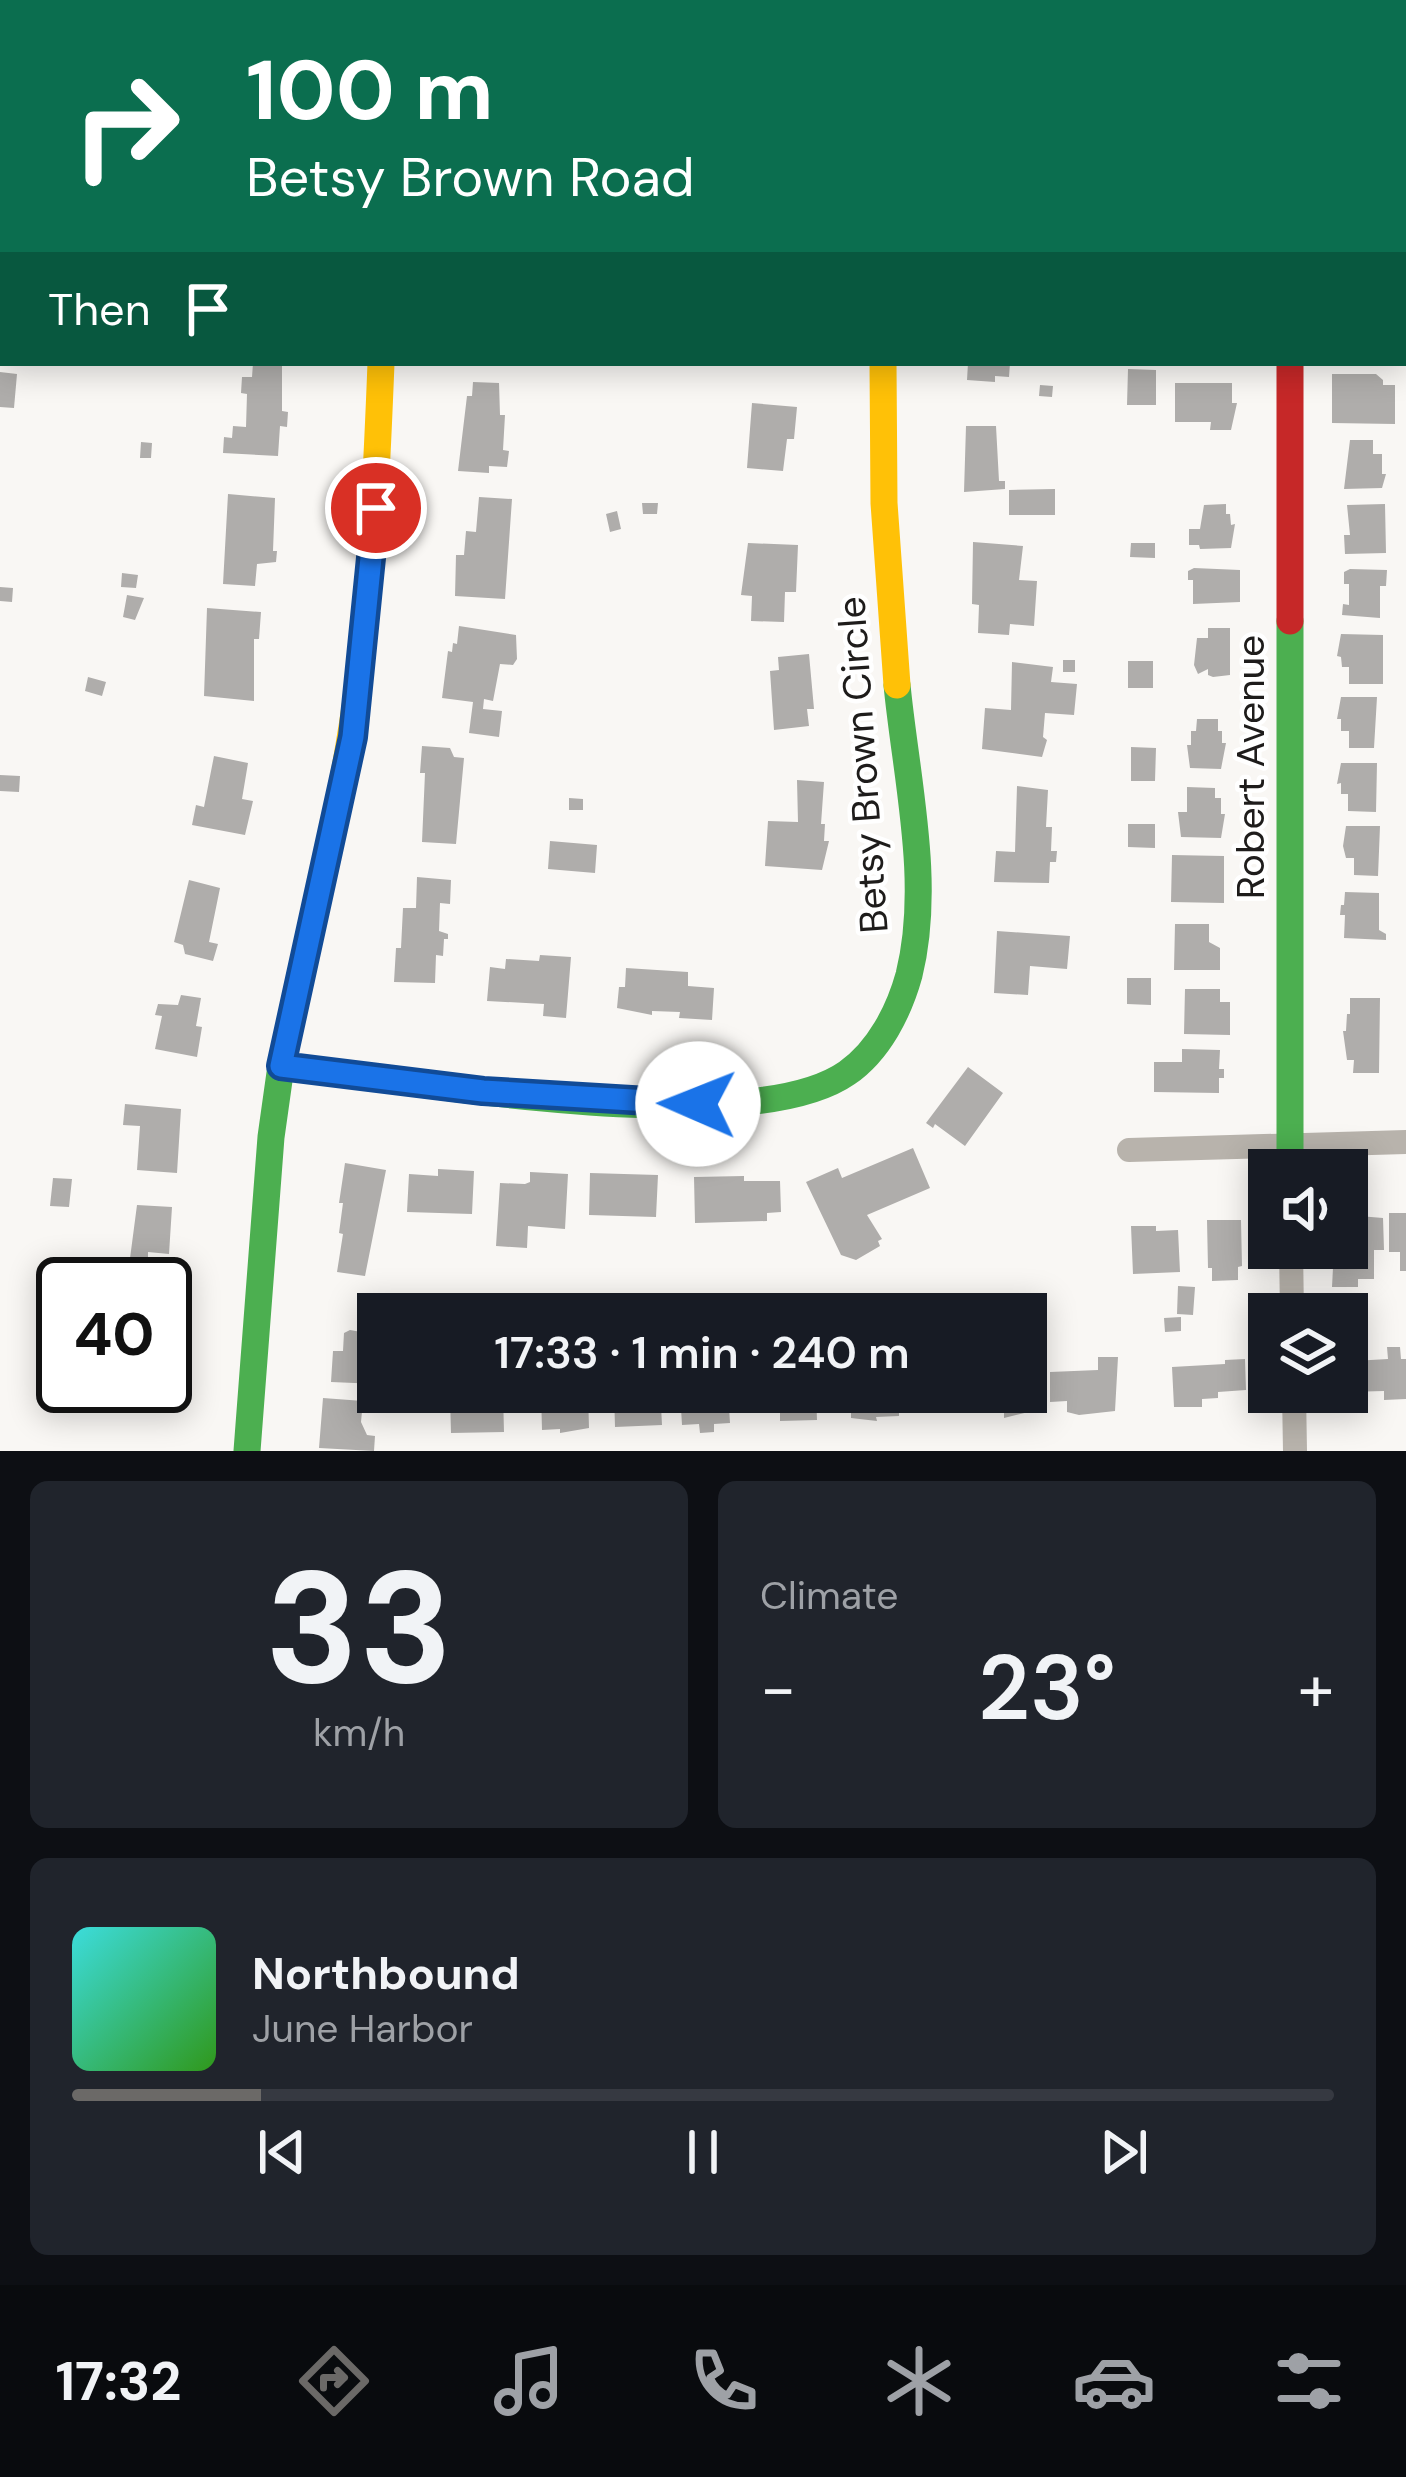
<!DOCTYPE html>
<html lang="en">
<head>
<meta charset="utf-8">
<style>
	:root { --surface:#171b24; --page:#20242c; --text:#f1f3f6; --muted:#9ea1a6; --line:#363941; --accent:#6b6967 }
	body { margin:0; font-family:"DM Sans",sans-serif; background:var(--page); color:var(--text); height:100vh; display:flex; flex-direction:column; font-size:45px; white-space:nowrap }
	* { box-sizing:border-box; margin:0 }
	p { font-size:39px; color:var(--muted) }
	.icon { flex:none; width:66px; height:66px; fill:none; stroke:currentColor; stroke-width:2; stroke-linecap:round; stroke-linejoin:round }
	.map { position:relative; height:1451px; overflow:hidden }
	.details { display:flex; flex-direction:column; gap:30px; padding:30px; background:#0d0f14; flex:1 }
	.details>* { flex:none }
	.banner { position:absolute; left:0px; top:0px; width:1407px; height:366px; box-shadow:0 6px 30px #0003; background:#0b6e4f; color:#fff; overflow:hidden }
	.buttons { position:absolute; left:1248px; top:1149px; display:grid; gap:24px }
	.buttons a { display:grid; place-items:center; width:120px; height:120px; border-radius:0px; background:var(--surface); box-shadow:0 6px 30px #0003; font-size:60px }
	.speed { position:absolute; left:36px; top:1257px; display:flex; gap:24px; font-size:60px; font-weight:700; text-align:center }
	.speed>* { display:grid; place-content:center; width:156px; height:156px; border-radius:50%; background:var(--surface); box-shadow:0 6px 30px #0003; line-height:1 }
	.speed .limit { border:6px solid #111; border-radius:18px; background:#fff; color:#111 }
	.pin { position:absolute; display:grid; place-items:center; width:102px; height:102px; color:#fff; margin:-51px; border:6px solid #fff; border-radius:50%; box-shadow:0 3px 12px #0007 }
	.me { position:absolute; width:132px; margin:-66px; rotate:271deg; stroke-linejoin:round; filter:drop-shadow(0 0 9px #0008) }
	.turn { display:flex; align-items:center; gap:42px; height:252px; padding:0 48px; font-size:54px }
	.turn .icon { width:156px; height:156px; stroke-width:2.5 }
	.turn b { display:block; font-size:84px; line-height:102px }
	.then { display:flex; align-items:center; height:114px; padding:0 48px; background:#0003; gap:24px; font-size:45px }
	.big { font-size:90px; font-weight:600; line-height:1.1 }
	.details .card { flex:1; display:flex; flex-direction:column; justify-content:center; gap:18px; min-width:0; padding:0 42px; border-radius:18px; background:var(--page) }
	.details .dial { align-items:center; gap:0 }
	.dial b { font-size:156px; line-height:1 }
	.song { display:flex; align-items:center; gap:36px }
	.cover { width:144px; height:144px; border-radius:18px; background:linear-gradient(135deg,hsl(180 70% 55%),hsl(110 70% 35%)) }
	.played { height:12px; border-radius:6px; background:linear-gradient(90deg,var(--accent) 15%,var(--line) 15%) }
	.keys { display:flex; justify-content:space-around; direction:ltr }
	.heat { display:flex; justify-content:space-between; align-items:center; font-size:66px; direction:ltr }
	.details .tiles { flex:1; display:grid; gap:30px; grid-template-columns:1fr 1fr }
	.card:last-child { grid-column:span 2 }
	.trip { position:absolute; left:357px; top:1293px; width:690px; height:120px; border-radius:0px; background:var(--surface); box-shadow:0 6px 30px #0003; font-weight:600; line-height:120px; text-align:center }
	.menu { display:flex; height:192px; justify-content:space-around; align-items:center; background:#090b0e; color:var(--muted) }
	.menu .icon { width:84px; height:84px }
	.menu .current { color:var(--accent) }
	.menu b { font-size:54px; color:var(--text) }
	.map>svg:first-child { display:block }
	.building { fill:#afadab }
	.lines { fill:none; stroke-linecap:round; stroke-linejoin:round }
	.street { stroke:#b8b3ac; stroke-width:24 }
	.fast { stroke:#4caf50; stroke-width:27 }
	.slow { stroke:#ffc107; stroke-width:27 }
	.jam { stroke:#c62828; stroke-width:27 }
	.route-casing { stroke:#114b97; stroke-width:30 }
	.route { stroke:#1a73e8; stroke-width:21 }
	.labels { text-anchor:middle; stroke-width:9; stroke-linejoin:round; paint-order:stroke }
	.street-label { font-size:39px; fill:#1e1c1b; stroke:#fff }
</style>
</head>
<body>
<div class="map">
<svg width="1406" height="1451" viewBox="0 0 1406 1451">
	<rect width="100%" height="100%" fill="#f9f7f4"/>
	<path class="building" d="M 253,363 L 282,365 L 282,411 L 288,412 L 287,427 L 280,426 L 278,456 L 223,453 L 224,437 L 232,438 L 233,426 L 246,427 L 247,394 L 241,393 L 242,377 L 252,377 Z
		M 968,363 L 1010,363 L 1009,377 L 995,376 L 995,382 L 967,380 Z
		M 1128,369 L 1156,370 L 1156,405 L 1127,405 Z
		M 0,372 L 17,374 L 14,408 L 0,407 Z
		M 1332,374 L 1376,374 L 1383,380 L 1383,385 L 1395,385 L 1395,424 L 1332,423 Z
		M 473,382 L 499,383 L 500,415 L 505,415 L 503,450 L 509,451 L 507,467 L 489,466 L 489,473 L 458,471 L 467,396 L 472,396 Z
		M 1175,383 L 1232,383 L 1232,403 L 1237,403 L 1231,430 L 1210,430 L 1211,422 L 1175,422 Z
		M 1040,385 L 1053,386 L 1052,397 L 1039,396 Z
		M 752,403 L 797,407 L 794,439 L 787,439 L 783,471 L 747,468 Z
		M 966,426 L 996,426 L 999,481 L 1005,481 L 1005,489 L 964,492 Z
		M 1350,440 L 1373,440 L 1373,454 L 1382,454 L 1382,474 L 1386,474 L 1382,488 L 1344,489 Z
		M 141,442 L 152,443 L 151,458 L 140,458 Z
		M 1055,489 L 1055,515 L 1009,515 L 1009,490 Z
		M 228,494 L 275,498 L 273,551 L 277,551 L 276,562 L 257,564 L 255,586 L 223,584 Z
		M 479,497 L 512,499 L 505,599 L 455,596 L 456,555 L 464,555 L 466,531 L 476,532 Z
		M 642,503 L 658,503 L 657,514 L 643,514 Z
		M 1226,504 L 1226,514 L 1230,514 L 1231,525 L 1235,524 L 1231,548 L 1200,549 L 1199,545 L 1189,545 L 1189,529 L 1200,529 L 1204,505 Z
		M 1385,504 L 1386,553 L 1345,554 L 1344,535 L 1350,535 L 1347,505 Z
		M 617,511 L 621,529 L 610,532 L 606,514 Z
		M 973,542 L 1023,546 L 1019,580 L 1037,581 L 1034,626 L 1010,624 L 1009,635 L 978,633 L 979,605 L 972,604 Z
		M 748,543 L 798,545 L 796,592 L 785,592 L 784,622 L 751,621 L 752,596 L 741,595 Z
		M 1131,543 L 1155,543 L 1155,558 L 1130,557 Z
		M 1194,568 L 1240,570 L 1240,602 L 1193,604 L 1193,580 L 1188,580 L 1188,571 Z
		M 1350,569 L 1387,570 L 1386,586 L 1380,586 L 1380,618 L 1342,615 L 1343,604 L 1349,605 L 1349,584 L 1344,584 L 1344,572 Z
		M 122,573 L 138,575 L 136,588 L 121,587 Z
		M 0,587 L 13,588 L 12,602 L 0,601 Z
		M 127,595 L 144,598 L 135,620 L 123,617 Z
		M 207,608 L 261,612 L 259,639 L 254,639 L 254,701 L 204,696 Z
		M 459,626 L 516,635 L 517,659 L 513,665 L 500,664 L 493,701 L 484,699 L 483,709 L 502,711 L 499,737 L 469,733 L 473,702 L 442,698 L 448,651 L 452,652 L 453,643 L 457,644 Z
		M 1208,628 L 1230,628 L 1230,675 L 1213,677 L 1208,675 L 1208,669 L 1198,674 L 1194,665 L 1197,638 L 1208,638 Z
		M 1341,634 L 1383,635 L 1383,684 L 1349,684 L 1349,667 L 1342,667 L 1341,657 L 1337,656 Z
		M 809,654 L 814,709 L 807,709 L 809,726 L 774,730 L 770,671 L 779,670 L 778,657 Z
		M 1063,660 L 1075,660 L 1075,672 L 1063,672 Z
		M 1128,661 L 1153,661 L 1153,688 L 1128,688 Z
		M 1012,662 L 1053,667 L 1051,682 L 1077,684 L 1074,715 L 1045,713 L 1043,737 L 1047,740 L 1042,757 L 982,749 L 985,708 L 1011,710 Z
		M 88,677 L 106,682 L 102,696 L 85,691 Z
		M 1341,697 L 1377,697 L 1374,748 L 1349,748 L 1349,731 L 1341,731 L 1341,719 L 1337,719 Z
		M 1197,719 L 1218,719 L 1218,731 L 1222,731 L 1222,743 L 1226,743 L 1221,769 L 1190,768 L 1187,745 L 1191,745 L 1191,731 L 1196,731 Z
		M 422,746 L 450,748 L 454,757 L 464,758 L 456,844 L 422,842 L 425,773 L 420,773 Z
		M 1131,747 L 1156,748 L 1155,781 L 1131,781 Z
		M 214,756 L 248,763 L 242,799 L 253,801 L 245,835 L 192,825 L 196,805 L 204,807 Z
		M 1341,763 L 1377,763 L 1376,812 L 1348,811 L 1348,794 L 1341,794 L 1341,783 L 1337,784 Z
		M 0,775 L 20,776 L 19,792 L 0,791 Z
		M 797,780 L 824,782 L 821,824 L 825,824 L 824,841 L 829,841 L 822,870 L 765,866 L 768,821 L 798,822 Z
		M 1017,786 L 1048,790 L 1046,827 L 1052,827 L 1051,851 L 1057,851 L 1056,862 L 1050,862 L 1049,883 L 994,882 L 996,851 L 1015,852 Z
		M 1187,787 L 1215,788 L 1215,798 L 1221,798 L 1221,814 L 1225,814 L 1221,838 L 1181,837 L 1178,812 L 1187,812 Z
		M 569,798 L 583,799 L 583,810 L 569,810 Z
		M 1128,824 L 1155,824 L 1155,848 L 1128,847 Z
		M 1346,826 L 1380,826 L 1378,876 L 1354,875 L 1354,858 L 1346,858 L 1343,846 Z
		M 550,841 L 597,845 L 595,873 L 548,869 Z
		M 1172,855 L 1224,856 L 1224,903 L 1171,902 Z
		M 417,877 L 451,880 L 450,904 L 440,903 L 439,931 L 448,934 L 448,939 L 444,939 L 443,956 L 436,955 L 435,983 L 394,982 L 396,948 L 401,948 L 403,908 L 416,908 Z
		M 189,880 L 220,888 L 209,942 L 218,944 L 213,961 L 185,954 L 183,945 L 174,942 Z
		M 1345,892 L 1379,893 L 1379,930 L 1386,934 L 1386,940 L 1344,938 L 1345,915 L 1340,915 L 1341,905 L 1344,905 Z
		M 1175,924 L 1209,924 L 1209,942 L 1220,948 L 1220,970 L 1174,970 Z
		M 997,931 L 1070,936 L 1067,969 L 1030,966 L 1028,995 L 994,993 Z
		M 540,955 L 571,957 L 566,1018 L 543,1016 L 544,1004 L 487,1001 L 490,967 L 505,969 L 506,959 L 539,961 Z
		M 626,968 L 688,972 L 688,986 L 714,988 L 712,1020 L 679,1018 L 680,1012 L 652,1011 L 652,1015 L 617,1008 L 619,987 L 625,987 Z
		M 1127,978 L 1151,978 L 1151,1005 L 1127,1004 Z
		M 1185,989 L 1220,989 L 1220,1002 L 1230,1002 L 1230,1035 L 1184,1034 Z
		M 181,995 L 201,998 L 196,1026 L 202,1027 L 197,1057 L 155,1049 L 162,1016 L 155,1015 L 158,1004 L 178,1005 Z
		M 1350,998 L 1380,998 L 1379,1073 L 1353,1073 L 1354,1060 L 1347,1060 L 1343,1031 L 1346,1031 L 1347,1014 L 1350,1014 Z
		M 1182,1049 L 1220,1050 L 1219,1069 L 1224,1069 L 1224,1078 L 1219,1078 L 1219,1093 L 1154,1092 L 1154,1062 L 1182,1062 Z
		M 968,1067 L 1003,1093 L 965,1146 L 935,1124 L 933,1128 L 926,1123 Z
		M 125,1104 L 181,1109 L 177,1173 L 137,1170 L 140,1126 L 123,1125 Z
		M 913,1148 L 930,1188 L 867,1215 L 882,1239 L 878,1241 L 880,1246 L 856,1260 L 841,1255 L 806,1182 L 838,1168 L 842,1178 Z
		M 345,1163 L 386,1170 L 365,1276 L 337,1272 L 343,1234 L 339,1233 L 343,1203 L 339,1203 Z
		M 438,1169 L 474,1171 L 472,1214 L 407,1212 L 409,1174 L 438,1176 Z
		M 530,1172 L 568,1174 L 565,1229 L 528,1226 L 527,1248 L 496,1246 L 500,1183 L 525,1184 L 530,1182 Z
		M 590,1173 L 658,1175 L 656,1217 L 589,1215 Z
		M 744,1176 L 744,1181 L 780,1181 L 781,1212 L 767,1213 L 767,1221 L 695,1223 L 694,1177 Z
		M 53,1178 L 72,1179 L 69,1207 L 50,1206 Z
		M 137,1205 L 172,1207 L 169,1254 L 148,1252 L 148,1267 L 129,1266 Z
		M 1389,1213 L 1406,1213 L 1406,1271 L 1400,1271 L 1400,1252 L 1389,1252 Z
		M 1347,1215 L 1383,1218 L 1384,1250 L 1374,1250 L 1374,1279 L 1358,1279 L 1358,1287 L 1332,1287 L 1334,1248 L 1347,1248 Z
		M 1207,1220 L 1241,1220 L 1242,1266 L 1238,1267 L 1238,1280 L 1212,1281 L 1212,1268 L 1208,1268 Z
		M 1131,1226 L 1156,1226 L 1156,1231 L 1178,1230 L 1180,1272 L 1133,1274 Z
		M 1178,1286 L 1195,1287 L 1193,1315 L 1177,1314 Z
		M 1181,1317 L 1181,1331 L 1165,1332 L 1164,1318 Z
		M 350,1330 L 378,1335 L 378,1384 L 331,1382 L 333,1351 L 343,1351 L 344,1333 Z
		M 1387,1347 L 1400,1347 L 1401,1359 L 1406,1359 L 1406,1399 L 1384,1400 L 1384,1391 L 1347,1392 L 1347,1355 L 1353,1355 L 1353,1361 L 1388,1359 Z
		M 165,1353 L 175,1354 L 174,1373 L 165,1373 Z
		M 1098,1357 L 1118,1357 L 1115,1411 L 1079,1415 L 1067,1412 L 1067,1401 L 1050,1402 L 1050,1372 L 1098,1370 Z
		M 1245,1359 L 1246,1390 L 1218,1392 L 1218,1398 L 1202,1399 L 1202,1407 L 1174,1407 L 1172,1367 L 1225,1364 L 1225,1360 Z
		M 1026,1372 L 1030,1372 L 1033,1411 L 1004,1418 L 1004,1406 L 990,1407 L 989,1392 L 1026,1392 Z
		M 61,1386 L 76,1386 L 75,1397 L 60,1395 Z
		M 131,1386 L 164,1386 L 163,1401 L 143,1399 L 143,1393 L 131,1392 Z
		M 588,1392 L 589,1428 L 560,1433 L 560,1429 L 542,1430 L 541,1393 Z
		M 614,1392 L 667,1394 L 667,1405 L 661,1406 L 662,1425 L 615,1427 Z
		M 680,1392 L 728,1392 L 730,1423 L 714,1424 L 714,1432 L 700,1433 L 699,1424 L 682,1425 Z
		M 768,1392 L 816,1392 L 817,1420 L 780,1421 L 780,1413 L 769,1413 Z
		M 851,1392 L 891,1392 L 891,1408 L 899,1408 L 899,1416 L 876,1417 L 877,1421 L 851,1418 Z
		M 503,1394 L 504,1432 L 451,1433 L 450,1396 Z
		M 323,1398 L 363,1401 L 361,1422 L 367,1435 L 375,1436 L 374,1451 L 319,1448 Z"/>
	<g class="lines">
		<path class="street" d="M 901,0 L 901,3
			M 421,3 L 423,0
			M 1295,3 L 1295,0
			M 1129,1150 L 1406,1142
			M 1291,1248 L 1292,1314
			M 1294,1392 L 1295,1451"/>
		<path class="fast" d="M 1290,621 L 1290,1170
			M 281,1066 C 405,1079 747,1143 847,1073 C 879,1051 899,1011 909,975 C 932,883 906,778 897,685
			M 247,1451 L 271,1137 L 281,1066 L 334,822"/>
		<path class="slow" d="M 883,363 L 884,503 L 897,685
			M 334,822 C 368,671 375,518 381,363"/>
		<path class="jam" d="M 1290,363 L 1290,621"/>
	</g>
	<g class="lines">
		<g class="route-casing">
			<path id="route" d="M 376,508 L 353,737 L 281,1066 L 483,1091 L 698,1104"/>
		</g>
		<use href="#route" class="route"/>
	</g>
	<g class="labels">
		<g class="street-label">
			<text transform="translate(862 765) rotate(-94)" y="14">Betsy Brown Circle</text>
			<text transform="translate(1250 767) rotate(-90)" y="14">Robert Avenue</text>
		</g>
	</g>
</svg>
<div class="buttons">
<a><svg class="icon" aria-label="sound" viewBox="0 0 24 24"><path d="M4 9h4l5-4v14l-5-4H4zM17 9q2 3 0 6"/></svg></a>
<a><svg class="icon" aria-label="layers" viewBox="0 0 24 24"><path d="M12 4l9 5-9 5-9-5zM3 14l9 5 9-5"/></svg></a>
</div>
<div class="speed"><div class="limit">40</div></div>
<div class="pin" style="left:376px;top:508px;background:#d93025"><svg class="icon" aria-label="arrive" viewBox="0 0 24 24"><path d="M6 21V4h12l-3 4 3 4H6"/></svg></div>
<svg class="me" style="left:698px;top:1104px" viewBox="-20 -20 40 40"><circle r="19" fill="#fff"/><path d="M0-13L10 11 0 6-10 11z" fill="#1a73e8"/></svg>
<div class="trip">17:33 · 1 min · 240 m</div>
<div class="banner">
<div class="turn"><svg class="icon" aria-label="right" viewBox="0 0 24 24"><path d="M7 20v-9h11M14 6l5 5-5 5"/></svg><div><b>100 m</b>Betsy Brown Road</div></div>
<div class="then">Then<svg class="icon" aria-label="arrive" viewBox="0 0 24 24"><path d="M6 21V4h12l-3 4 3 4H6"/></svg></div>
</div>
</div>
<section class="details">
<div class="tiles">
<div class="card dial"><b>33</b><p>km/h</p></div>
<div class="card"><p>Climate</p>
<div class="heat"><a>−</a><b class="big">23°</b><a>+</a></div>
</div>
<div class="card">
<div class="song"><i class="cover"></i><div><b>Northbound</b><p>June Harbor</p></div></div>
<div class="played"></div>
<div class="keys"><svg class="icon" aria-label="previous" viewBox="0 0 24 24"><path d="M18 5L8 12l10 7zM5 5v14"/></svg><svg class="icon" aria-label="pause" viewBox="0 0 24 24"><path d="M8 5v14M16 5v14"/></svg><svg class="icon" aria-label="next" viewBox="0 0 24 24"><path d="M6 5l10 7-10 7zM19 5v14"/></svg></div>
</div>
</div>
</section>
<nav class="menu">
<b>17:32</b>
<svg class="icon current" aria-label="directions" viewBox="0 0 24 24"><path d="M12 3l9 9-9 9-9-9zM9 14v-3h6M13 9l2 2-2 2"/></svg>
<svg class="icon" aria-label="music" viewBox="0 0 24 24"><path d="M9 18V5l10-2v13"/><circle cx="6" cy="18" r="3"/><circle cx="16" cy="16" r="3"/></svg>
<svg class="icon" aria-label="phone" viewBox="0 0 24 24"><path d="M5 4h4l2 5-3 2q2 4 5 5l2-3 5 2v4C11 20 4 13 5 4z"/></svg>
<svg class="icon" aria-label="climate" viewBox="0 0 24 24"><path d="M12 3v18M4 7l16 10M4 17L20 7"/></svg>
<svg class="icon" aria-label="car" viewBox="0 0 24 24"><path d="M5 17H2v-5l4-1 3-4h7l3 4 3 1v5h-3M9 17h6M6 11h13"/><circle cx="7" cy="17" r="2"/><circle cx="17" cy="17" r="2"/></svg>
<svg class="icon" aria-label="filters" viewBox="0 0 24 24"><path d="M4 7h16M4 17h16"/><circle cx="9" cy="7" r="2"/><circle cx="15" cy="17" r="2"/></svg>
</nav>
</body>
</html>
